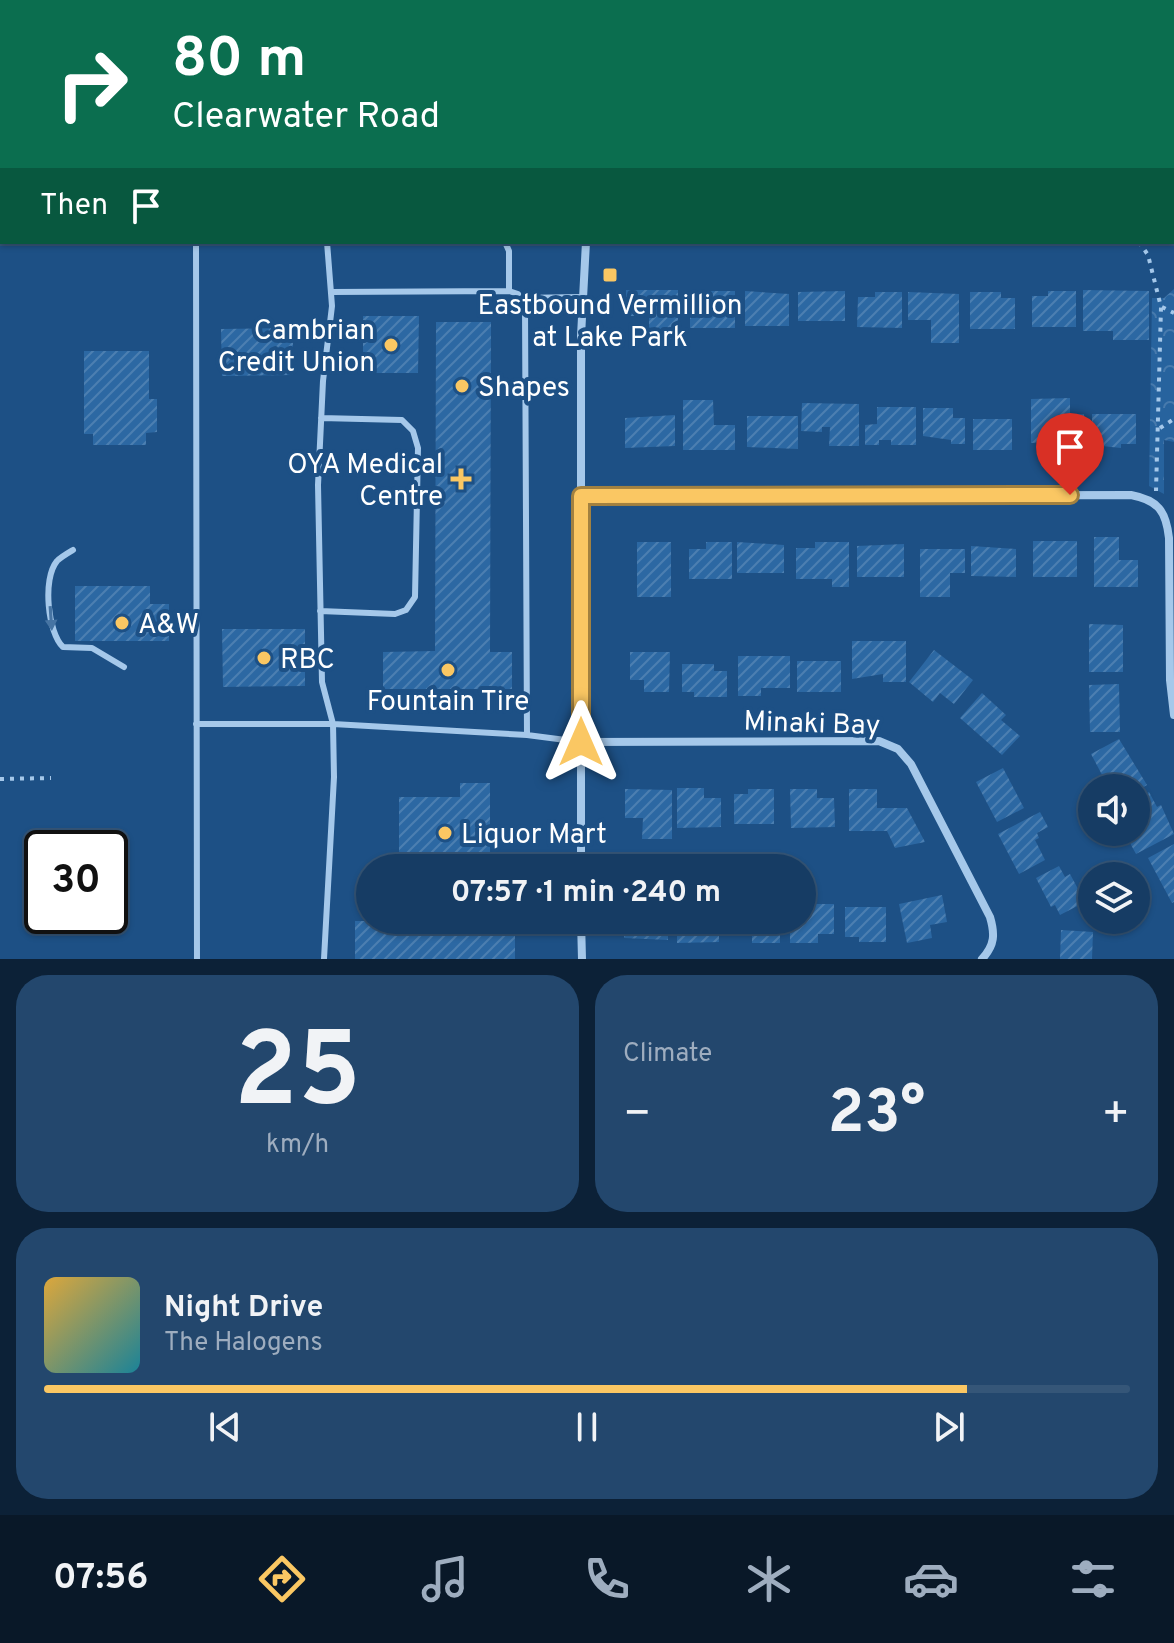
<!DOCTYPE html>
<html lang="en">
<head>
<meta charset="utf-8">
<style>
	:root { --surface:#163c64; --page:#23476d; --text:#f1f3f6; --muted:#9eadbf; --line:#355678; --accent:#fac763 }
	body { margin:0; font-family:Overpass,sans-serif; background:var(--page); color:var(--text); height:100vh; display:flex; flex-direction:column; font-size:30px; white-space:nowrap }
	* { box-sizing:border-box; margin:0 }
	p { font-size:26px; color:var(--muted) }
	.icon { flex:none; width:44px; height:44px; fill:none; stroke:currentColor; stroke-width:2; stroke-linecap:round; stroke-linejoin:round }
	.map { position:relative; height:959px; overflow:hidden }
	.drawer { display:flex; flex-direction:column; gap:16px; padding:16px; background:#0c2137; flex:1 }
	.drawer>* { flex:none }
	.hud { position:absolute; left:0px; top:0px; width:1174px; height:244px; box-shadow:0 2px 6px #0004,0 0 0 2px var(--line); background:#0b6e4f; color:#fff; overflow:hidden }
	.controls { position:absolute; left:1078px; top:774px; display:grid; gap:16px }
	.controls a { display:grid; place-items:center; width:72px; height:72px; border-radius:50%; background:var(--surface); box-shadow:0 2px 6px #0004,0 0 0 2px var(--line); font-size:40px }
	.speed { position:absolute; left:24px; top:830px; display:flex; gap:16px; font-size:40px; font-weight:700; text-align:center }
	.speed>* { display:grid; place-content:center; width:104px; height:104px; border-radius:50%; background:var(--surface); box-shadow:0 2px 6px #0004,0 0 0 2px var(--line); line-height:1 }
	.speed .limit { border:4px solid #111; border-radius:12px; background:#fff; color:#111 }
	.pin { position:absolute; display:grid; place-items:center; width:68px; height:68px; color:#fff; margin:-82px -34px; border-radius:50% 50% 50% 0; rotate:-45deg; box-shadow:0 0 8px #0007 }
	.pin .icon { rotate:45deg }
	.me { position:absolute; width:88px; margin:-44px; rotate:0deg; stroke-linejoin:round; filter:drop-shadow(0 0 6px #0008) }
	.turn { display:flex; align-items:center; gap:28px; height:168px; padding:0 40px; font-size:36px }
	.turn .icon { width:104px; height:104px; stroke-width:2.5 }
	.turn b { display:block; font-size:56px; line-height:68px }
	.then { display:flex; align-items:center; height:76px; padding:0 40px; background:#0003; gap:16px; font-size:30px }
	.big { font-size:60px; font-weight:700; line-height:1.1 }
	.drawer .tile { flex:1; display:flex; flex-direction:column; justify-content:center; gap:12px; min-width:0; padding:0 28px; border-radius:32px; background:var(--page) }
	.drawer .dial { align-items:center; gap:0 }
	.dial b { font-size:104px; line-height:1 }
	.song { display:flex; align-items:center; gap:24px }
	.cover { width:96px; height:96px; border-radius:12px; background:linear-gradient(135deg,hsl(40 70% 55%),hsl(190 70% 35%)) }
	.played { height:8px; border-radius:4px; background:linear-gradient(90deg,var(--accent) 85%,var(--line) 85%) }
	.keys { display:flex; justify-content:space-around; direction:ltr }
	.heat { display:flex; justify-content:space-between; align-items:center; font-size:44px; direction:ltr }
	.drawer .tiles { flex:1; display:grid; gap:16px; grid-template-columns:1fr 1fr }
	.tile:last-child { grid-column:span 2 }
	.trip { position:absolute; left:356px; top:854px; width:460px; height:80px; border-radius:40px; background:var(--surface); box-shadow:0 2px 6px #0004,0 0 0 2px var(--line); font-weight:700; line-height:80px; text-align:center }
	.dock { display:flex; height:128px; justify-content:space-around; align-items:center; background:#091828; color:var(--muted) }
	.dock .icon { width:56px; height:56px }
	.dock .active { color:var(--accent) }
	.dock b { font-size:36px; color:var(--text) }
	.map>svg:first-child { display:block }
	.forest { fill:url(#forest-crowns) }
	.building { fill:url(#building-hatch) }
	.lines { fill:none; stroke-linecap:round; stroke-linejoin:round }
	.path { stroke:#a5c8ea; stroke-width:4; stroke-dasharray:4 6; stroke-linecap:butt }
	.service { stroke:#a5c8ea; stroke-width:6 }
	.minor { stroke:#a5c8ea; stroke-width:8 }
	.oneway { fill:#4674a3 }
	.route-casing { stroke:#a28140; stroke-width:20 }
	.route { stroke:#fac763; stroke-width:14 }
	.poi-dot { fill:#fac763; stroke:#1d5085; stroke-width:3 }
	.labels { text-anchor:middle; stroke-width:8; stroke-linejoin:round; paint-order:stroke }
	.poi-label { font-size:28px; fill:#fff; stroke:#1d5085; text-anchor:start }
	.street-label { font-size:28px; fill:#fff; stroke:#1d5085 }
</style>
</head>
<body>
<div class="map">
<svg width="1174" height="959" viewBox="0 0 1174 959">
	<defs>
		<pattern id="forest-crowns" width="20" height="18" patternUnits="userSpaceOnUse" patternTransform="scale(2)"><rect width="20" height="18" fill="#27639e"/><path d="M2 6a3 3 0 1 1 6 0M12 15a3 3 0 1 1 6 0" fill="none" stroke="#477aad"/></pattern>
		<pattern id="building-hatch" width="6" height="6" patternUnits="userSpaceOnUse" patternTransform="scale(2)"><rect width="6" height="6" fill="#2c68a3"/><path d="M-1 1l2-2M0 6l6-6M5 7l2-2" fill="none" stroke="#4c7fb1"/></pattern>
	</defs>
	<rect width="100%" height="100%" fill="#1d5085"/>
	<path class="forest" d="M 1174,289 L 1174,442 L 1164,440 L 1164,494 L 1149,486 L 1152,298 L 1164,298 Z"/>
	<path class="building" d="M 626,290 L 678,290 L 678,339 L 649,339 L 649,316 L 626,316 Z
		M 1083,290 L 1149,291 L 1149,340 L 1113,340 L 1113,331 L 1083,331 Z
		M 707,291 L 735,291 L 735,328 L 690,328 L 690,296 L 707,296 Z
		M 745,291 L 789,294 L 789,326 L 745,326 Z
		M 845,291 L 845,321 L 798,321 L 798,292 Z
		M 1048,291 L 1076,291 L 1076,327 L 1032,327 L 1032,296 L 1048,296 Z
		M 875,292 L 902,292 L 902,328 L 857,327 L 858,297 L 875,297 Z
		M 908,292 L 959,294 L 959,343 L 931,343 L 931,320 L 908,320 Z
		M 970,292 L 1001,292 L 1001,298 L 1015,298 L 1015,329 L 970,329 Z
		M 363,316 L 419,316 L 418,373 L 363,373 Z
		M 436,322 L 491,322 L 490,652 L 512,652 L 512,689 L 383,689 L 383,652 L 435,651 Z
		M 293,328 L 293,375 L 222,376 L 221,329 Z
		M 84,351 L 149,351 L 149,399 L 157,399 L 157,432 L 146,433 L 146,445 L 93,445 L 93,434 L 84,434 Z
		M 1070,398 L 1070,414 L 1084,414 L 1085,440 L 1031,443 L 1031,399 Z
		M 683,400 L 713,400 L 714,425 L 735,425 L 735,450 L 683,450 Z
		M 802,403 L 859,404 L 859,446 L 829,446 L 830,427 L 822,427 L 822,432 L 801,431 Z
		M 877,407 L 916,407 L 916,445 L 891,445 L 891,440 L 879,440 L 879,445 L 865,445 L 865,425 L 877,424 Z
		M 923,408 L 953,408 L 953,418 L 965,418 L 965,444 L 951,444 L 951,440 L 923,436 Z
		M 1092,414 L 1136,414 L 1136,444 L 1121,444 L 1121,448 L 1092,445 Z
		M 675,415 L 675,446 L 625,448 L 625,418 Z
		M 747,416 L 798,416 L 798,449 L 747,447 Z
		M 973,419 L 1012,419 L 1012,450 L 973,450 Z
		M 1094,537 L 1119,537 L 1119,560 L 1138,560 L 1138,587 L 1094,587 Z
		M 1033,541 L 1077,541 L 1077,577 L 1033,577 Z
		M 637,542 L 671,542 L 671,597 L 637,597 Z
		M 706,542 L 732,542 L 732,579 L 689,579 L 689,549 L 706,549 Z
		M 737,542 L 784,545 L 784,573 L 737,573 Z
		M 815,542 L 849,542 L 849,587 L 832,587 L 832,579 L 796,579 L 796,548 L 815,548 Z
		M 904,544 L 904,577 L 857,577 L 857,546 Z
		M 971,546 L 1016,549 L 1016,577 L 971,576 Z
		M 920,549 L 965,549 L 965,573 L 950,573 L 950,597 L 920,597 Z
		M 75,586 L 150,586 L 150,604 L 169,604 L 169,641 L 75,641 Z
		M 1089,624 L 1123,625 L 1123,672 L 1089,672 Z
		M 222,629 L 305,629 L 305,686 L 223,687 Z
		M 852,641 L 906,641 L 906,682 L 883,682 L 883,674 L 852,679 Z
		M 934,650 L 973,680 L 954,704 L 940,693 L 933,702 L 909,682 Z
		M 630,652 L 670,652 L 669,692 L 644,692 L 644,680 L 630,680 Z
		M 738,656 L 790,656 L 790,688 L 761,688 L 761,696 L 738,696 Z
		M 797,661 L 841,661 L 841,692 L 797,692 Z
		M 682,664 L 714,664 L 714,671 L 727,671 L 727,697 L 694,697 L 694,692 L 682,692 Z
		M 1119,684 L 1120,732 L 1090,732 L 1089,685 Z
		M 982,693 L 1006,715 L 1001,720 L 1020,736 L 1002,755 L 960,718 Z
		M 1119,739 L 1147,785 L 1136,791 L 1109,788 L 1091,754 Z
		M 1003,768 L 1024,808 L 997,822 L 976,782 Z
		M 460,783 L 490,783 L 490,868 L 399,868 L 399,797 L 460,797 Z
		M 677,788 L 704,788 L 704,798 L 721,798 L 721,827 L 677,828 Z
		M 625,789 L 672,790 L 672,839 L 642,839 L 643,818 L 625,818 Z
		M 748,789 L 774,789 L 774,824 L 734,824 L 734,794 L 748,794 Z
		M 790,789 L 817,789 L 817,798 L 834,798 L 835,827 L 791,828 Z
		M 849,789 L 877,789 L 877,808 L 907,808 L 925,842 L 895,848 L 887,831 L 849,831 Z
		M 1149,792 L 1157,807 L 1161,805 L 1174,834 L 1136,854 L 1124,832 L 1136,832 L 1136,799 Z
		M 1040,812 L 1048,827 L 1037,833 L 1039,838 L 1035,840 L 1045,860 L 1019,874 L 998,834 Z
		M 1174,844 L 1174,902 L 1172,903 L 1148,858 Z
		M 1059,866 L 1065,877 L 1070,874 L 1085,902 L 1060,915 L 1055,905 L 1051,907 L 1036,878 Z
		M 802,894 L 812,894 L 812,904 L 834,904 L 834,934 L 818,934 L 818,943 L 790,943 L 790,920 L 802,920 Z
		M 942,895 L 947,922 L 930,925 L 932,938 L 907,943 L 899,904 Z
		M 845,907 L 886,907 L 886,942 L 859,942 L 859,937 L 845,937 Z
		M 625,920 L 668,920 L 668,940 L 624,938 Z
		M 677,920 L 719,920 L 719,942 L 677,943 Z
		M 734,920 L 780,920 L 780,943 L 752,943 L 752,923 L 734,924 Z
		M 355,921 L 515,921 L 515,959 L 355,959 Z
		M 1061,930 L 1093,932 L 1092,959 L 1060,959 Z"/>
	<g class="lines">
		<path class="path" d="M 1139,242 L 1148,255 L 1161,307 L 1156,491
			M 1162,307 L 1174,313
			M 1160,428 L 1174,419
			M 0,779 L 51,778"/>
		<path class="service" d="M 196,2 L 196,0
			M 312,2 L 312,0
			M 0,76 L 2,77
			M 0,112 L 2,112
			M 0,120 L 2,118
			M 196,242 L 197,959
			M 327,242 L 332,306 L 323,381 L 318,485 L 322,682 L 333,724 L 527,735 L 581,742
			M 505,242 L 509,251 L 509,291
			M 328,243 L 342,242
			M 331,292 L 509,291 L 518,294 L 525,306 L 527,735
			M 520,298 L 582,297
			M 73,550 C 68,553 61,557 57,561 C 42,579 48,633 63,647 L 92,648 L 124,667
			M 320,611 L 395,614 L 406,610 L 415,597 L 418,448 L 413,431 L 402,420 L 321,418
			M 196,724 L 333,724 L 334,777 L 324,959"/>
		<path class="minor" d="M 624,2 L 625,0
			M 1137,2 L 1137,0
			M 581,496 L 1131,495 C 1158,500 1166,511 1169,538 L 1170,680 L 1174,715
			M 581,742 L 879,741 L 898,749 L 911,764 L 990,917 C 995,934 995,945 982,959
			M 581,868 L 581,336 L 586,242
			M 581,920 L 582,959"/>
	</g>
	<defs><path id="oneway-solid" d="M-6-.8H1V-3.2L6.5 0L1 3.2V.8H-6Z" transform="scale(2)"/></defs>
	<use class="oneway" href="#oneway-solid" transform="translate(51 618) rotate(86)"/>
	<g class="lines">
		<g class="route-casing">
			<path id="route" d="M 581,742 L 581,496 L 1070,495"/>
		</g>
		<use href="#route" class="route"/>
	</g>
	<g class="poi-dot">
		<rect x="602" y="267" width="16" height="16" rx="4"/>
		<circle cx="391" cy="345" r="8"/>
		<circle cx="462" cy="386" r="8"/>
		<path d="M457 467h8v8h8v8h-8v8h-8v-8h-8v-8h8z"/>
		<circle cx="122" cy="623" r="8"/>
		<circle cx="264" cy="658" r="8"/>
		<circle cx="448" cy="670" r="8"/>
		<circle cx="445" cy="833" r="8"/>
	</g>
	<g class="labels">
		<g class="poi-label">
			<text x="610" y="314" text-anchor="middle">Eastbound Vermillion<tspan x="610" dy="32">at Lake Park</tspan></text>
			<text x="375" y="339" text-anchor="end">Cambrian<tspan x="375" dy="32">Credit Union</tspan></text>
			<text x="478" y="396">Shapes</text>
			<text x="443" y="473" text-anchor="end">OYA Medical<tspan x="443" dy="32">Centre</tspan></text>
			<text x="138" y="633">A&amp;W</text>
			<text x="280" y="668">RBC</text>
			<text x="448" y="710" text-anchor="middle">Fountain Tire</text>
			<text x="461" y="843">Liquor Mart</text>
		</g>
		<g class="street-label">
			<text transform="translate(812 722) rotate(2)" y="10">Minaki Bay</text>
		</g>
	</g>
</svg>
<div class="controls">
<a><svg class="icon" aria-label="sound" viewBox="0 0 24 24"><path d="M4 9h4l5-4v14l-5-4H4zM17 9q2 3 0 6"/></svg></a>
<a><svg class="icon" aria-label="layers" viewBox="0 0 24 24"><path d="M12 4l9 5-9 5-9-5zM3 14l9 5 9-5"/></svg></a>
</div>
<div class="speed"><div class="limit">30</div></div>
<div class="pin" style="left:1070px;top:495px;background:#d93025"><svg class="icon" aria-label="arrive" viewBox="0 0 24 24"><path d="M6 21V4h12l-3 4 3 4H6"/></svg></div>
<svg class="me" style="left:581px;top:742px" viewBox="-20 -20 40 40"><path d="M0-17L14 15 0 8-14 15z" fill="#fac763" stroke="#fff" stroke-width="4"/></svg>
<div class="trip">07:57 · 1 min · 240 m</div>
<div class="hud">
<div class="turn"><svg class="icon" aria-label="right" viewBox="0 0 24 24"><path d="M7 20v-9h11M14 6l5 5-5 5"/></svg><div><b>80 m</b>Clearwater Road</div></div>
<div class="then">Then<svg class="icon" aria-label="arrive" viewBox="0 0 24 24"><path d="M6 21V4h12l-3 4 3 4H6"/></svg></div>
</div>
</div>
<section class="drawer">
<div class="tiles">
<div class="tile dial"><b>25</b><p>km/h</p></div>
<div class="tile"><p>Climate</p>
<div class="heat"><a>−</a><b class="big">23°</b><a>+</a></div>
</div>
<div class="tile">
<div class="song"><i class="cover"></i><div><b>Night Drive</b><p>The Halogens</p></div></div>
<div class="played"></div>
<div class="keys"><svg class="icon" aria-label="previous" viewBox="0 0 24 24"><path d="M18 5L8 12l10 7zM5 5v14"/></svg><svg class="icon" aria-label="pause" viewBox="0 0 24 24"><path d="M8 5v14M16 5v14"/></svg><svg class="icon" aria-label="next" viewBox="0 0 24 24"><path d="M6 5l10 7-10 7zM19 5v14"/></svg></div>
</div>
</div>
</section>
<nav class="dock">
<b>07:56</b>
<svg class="icon active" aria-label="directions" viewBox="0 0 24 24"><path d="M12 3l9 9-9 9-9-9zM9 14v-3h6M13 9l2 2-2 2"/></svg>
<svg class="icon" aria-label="music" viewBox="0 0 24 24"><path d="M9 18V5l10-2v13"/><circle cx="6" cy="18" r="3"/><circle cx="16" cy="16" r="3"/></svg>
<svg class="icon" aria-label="phone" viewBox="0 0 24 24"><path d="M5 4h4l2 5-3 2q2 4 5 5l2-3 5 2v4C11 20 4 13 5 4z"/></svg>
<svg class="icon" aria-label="climate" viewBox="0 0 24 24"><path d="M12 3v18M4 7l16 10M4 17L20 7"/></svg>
<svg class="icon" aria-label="car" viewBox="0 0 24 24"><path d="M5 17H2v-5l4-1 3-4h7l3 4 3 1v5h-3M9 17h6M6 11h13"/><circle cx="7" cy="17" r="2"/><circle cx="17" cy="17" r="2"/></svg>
<svg class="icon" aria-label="filters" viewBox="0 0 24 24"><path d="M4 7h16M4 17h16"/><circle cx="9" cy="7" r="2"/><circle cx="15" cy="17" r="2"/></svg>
</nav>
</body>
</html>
